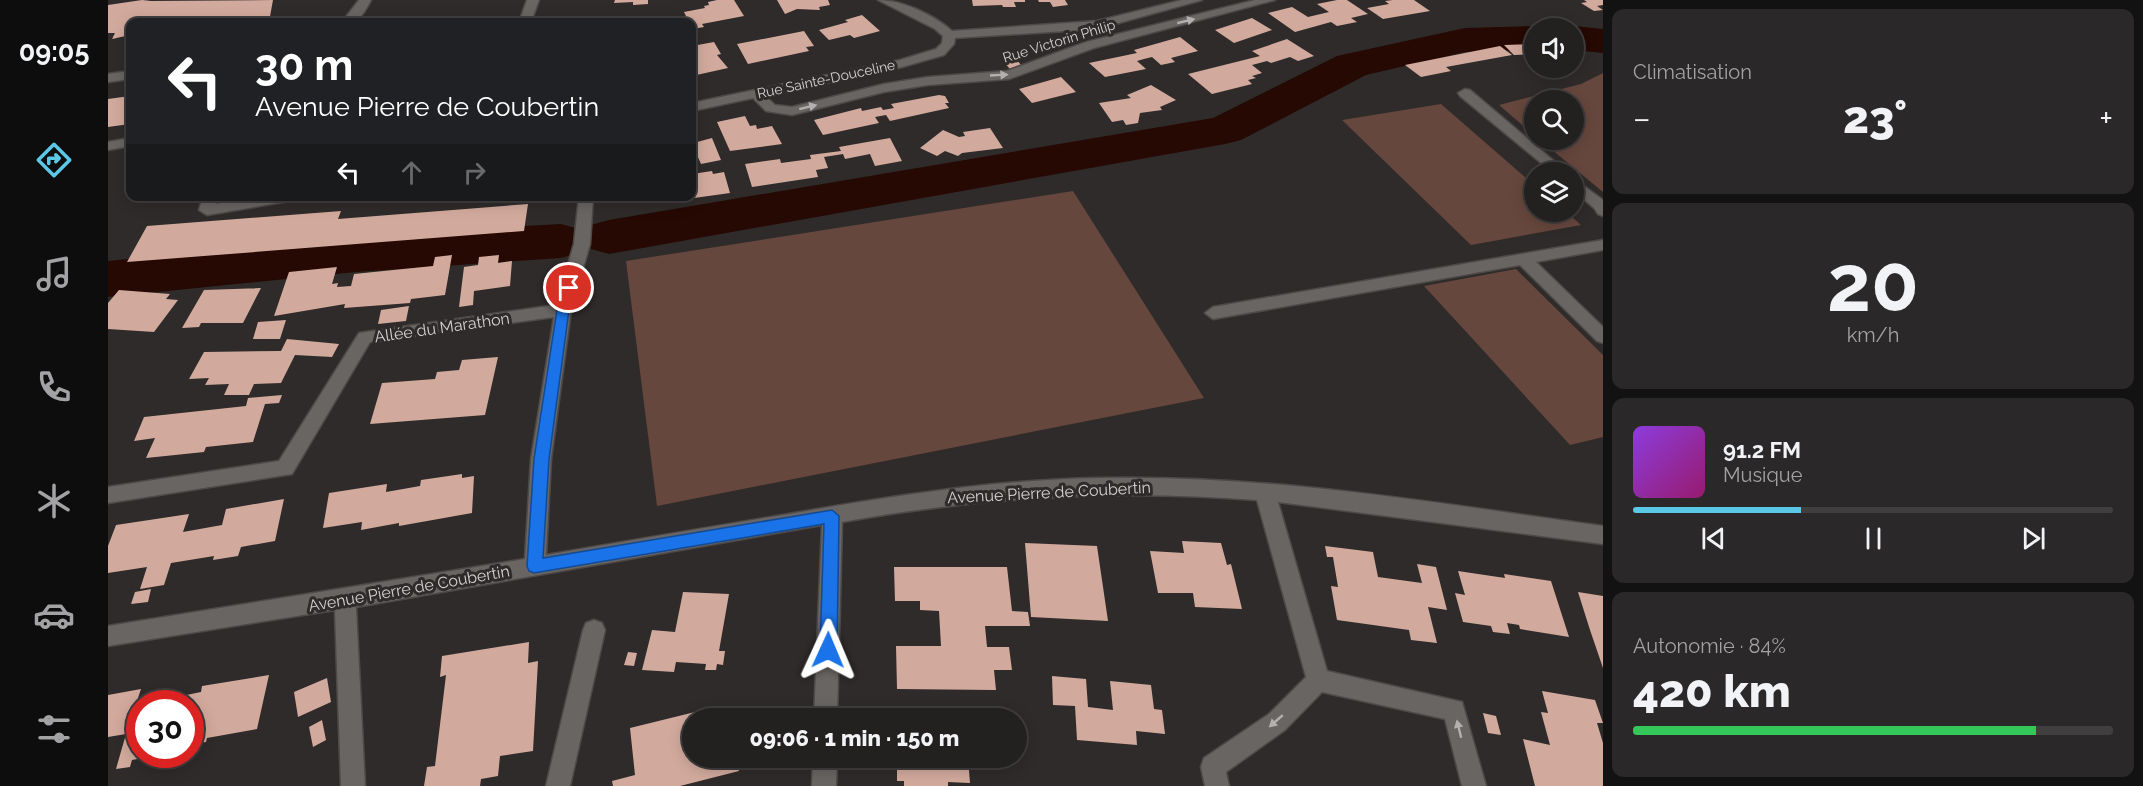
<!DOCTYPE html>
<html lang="fr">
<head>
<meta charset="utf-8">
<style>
	:root { --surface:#232020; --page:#2b2829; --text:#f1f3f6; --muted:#a3a3a5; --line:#403e3e; --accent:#5ac8e6 }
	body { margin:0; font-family:Raleway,sans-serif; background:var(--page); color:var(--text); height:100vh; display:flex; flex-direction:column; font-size:22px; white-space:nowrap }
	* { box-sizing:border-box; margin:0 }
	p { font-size:20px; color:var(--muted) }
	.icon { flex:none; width:33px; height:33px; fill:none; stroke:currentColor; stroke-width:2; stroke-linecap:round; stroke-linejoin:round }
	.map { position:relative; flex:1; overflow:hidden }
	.sheet { display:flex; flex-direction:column; gap:9px; padding:9px; background:#131212; width:540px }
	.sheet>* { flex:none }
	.hud { position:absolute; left:18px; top:18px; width:570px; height:183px; border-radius:12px; box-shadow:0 3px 15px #0003,0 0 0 2px var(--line); background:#202124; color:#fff; overflow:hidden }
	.fabs { position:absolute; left:1416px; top:18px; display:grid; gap:12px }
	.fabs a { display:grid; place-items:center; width:60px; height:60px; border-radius:50%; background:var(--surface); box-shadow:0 3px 15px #0003,0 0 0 2px var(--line); font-size:30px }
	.speed { position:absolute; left:18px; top:690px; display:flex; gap:12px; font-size:30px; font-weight:700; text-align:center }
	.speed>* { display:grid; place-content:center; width:78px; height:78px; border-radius:50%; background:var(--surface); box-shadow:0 3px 15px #0003,0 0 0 2px var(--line); line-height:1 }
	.speed .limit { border:9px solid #d22; background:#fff; color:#111 }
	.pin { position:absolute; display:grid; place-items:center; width:51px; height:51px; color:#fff; margin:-26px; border:3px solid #fff; border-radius:50%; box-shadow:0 2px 6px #0007 }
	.me { position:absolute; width:66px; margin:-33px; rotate:1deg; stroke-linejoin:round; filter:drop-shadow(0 0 4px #0008) }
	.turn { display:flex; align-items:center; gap:21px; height:126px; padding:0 30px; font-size:27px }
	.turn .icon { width:78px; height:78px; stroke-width:2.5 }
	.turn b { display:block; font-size:42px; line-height:51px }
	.lanes { display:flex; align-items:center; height:57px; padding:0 30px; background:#0003; justify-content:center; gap:30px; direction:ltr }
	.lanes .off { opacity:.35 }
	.big { font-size:45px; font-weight:800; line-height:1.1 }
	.sheet .tile { flex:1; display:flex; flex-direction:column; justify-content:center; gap:9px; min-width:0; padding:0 21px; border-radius:12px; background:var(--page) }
	.sheet .dial { align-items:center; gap:0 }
	.dial b { font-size:78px; line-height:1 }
	.song { display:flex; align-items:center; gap:18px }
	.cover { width:72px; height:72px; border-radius:9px; background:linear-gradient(135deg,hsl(270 70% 55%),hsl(320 70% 35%)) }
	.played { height:6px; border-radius:3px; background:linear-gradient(90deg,var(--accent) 35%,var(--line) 35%) }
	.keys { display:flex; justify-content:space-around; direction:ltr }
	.heat { display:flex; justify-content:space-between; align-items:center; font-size:33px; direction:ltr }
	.charge { height:9px; border-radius:4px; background:linear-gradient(90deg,#34c759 84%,var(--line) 0) }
	.trip { position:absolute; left:574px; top:708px; width:345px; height:60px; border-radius:30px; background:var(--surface); box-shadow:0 3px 15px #0003,0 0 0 2px var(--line); font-weight:800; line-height:60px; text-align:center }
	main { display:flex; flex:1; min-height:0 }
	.menu { display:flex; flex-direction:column; width:108px; justify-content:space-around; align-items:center; background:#0e0d0d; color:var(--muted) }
	.menu .icon { width:42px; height:42px }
	.menu .selected { color:var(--accent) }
	.menu b { font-size:27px; color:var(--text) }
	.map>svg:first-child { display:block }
	.green { fill:#66473d }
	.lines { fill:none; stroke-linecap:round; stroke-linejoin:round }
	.river { fill:#250902; fill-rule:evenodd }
	.building { fill:#d2aa9d }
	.minor-casing { stroke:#4c4948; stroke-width:3 }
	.minor { fill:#696563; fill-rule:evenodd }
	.oneway { fill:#b3b1af }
	.route { fill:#1a73e8; stroke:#114b97; stroke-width:1.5 }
	.labels { text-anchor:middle; stroke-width:6; stroke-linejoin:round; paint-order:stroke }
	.far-street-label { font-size:14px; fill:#d3d1d0; stroke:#2f2b2a }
	.street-label { font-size:16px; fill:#d3d1d0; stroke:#2f2b2a }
</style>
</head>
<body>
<main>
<nav class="menu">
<b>09:05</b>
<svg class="icon selected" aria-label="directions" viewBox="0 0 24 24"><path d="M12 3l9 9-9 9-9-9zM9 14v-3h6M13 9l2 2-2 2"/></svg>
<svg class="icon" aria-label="music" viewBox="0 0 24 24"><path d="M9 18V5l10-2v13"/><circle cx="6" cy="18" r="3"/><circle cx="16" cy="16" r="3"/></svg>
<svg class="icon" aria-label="phone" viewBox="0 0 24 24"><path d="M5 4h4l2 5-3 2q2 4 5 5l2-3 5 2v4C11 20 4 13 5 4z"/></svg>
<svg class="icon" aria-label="climate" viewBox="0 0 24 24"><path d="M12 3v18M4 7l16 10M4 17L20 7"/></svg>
<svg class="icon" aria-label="car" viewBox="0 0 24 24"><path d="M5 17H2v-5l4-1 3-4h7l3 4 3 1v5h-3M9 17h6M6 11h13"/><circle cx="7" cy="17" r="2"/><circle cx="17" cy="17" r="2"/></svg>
<svg class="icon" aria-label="filters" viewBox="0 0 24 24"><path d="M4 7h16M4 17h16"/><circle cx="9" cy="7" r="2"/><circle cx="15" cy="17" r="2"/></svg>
</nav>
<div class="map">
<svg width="1495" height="786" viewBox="0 0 1495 786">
	<rect width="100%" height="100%" fill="#2f2b2a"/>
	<path class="green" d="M 1495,73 L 1495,192 L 1432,140 L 1466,140 L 1466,100 L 1426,100 L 1426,135 L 1391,105 L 1473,84 Z
		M 1333,104 L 1426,185 L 1426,212 L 1458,212 L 1473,225 L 1363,245 L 1234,120 Z
		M 965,191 L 1096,398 L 549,506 L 518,261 Z
		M 1408,269 L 1495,355 L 1495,437 L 1462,445 L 1316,286 Z"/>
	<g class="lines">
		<path class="river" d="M 1426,26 L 1437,28 L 1426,28 L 1426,50 L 1357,52 L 1258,75 L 1133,140 L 1117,144 L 501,254 L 483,249 L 478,242 L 471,253 L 453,258 L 248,272 L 0,297 L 0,261 L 248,236 L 453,224 L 471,229 L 476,236 L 483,225 L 501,220 L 1105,118 L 1229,56 L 1357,28 Z
			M 1466,26 L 1495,29 L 1495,53 L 1466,50 L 1466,28 L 1455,28 Z"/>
	</g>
	<path class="building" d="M 34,0 L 43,1 L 165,0 L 161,22 L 115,22 L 104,19 L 89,22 L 22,22 L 22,35 L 4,39 L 7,33 L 0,33 L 0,5 Z
		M 507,0 L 540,0 L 540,4 L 525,5 L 525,2 L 506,3 Z
		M 609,0 L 626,0 L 636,16 L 594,24 L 596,27 L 585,29 L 584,22 L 575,22 L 573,17 L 578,16 L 576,12 L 597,8 L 596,6 L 601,5 L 600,2 Z
		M 669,0 L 720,0 L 722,5 L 711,7 L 712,10 L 689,9 L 677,14 Z
		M 864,0 L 917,0 L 917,2 L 906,2 L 908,7 L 895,7 L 894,5 L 865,6 Z
		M 930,0 L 957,0 L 960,5 L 945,7 L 942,2 L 931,2 Z
		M 1229,0 L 1239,0 L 1260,14 L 1243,18 L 1249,22 L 1229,26 L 1223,22 L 1187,32 L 1160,13 L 1184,7 L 1200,17 L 1221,12 L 1209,4 Z
		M 1285,0 L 1306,0 L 1322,11 L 1275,19 L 1259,8 L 1281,4 L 1277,1 Z
		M 1476,0 L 1495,0 L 1495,5 L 1489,6 L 1495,10 L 1486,11 L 1473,3 L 1479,2 Z
		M 754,15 L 772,31 L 746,38 L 742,35 L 721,40 L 711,30 L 740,22 L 737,20 Z
		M 1144,18 L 1164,30 L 1126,43 L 1107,30 Z
		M 696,31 L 706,46 L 698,47 L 701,51 L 640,64 L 629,44 Z
		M 1072,37 L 1090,51 L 1063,58 L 1067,62 L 1053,65 L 1044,57 L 1036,59 L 1029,61 L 1038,69 L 997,77 L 981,63 L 1029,53 L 1026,50 Z
		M 1179,39 L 1206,56 L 1190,61 L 1182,57 L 1163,63 L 1159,61 L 1144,65 L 1154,73 L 1144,76 L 1148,78 L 1140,80 L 1144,84 L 1104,94 L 1080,74 L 1152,56 L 1144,51 Z
		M 606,42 L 613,54 L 609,55 L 620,68 L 584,76 L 584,46 Z
		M 1426,44 L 1426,54 L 1406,55 L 1396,45 Z
		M 1392,46 L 1404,55 L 1338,67 L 1343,71 L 1313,77 L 1297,65 Z
		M 907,58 L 914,66 L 902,69 L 895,61 Z
		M 953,77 L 968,92 L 924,103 L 911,89 Z
		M 1043,85 L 1068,100 L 1052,107 L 1054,110 L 1032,113 L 1030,123 L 1018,125 L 1015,120 L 1004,122 L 991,103 L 1023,98 L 1019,95 Z
		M 831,95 L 837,96 L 841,103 L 837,103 L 841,108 L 782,121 L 778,115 L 767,117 L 771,123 L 715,135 L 706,120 L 753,108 L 754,111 L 773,107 L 775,110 L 786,108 L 783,104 Z
		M 22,96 L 22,124 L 0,127 L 0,99 Z
		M 637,116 L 642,126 L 648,125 L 649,129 L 664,126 L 674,144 L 622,151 L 609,122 Z
		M 882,128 L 895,148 L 854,153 L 850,156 L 837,151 L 829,156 L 812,148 L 835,130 L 851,137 L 857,136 L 855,132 Z
		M 584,129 L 589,142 L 604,138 L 613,160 L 593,164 L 589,155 L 586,156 L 584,151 Z
		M 782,138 L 794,161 L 767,166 L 762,154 L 737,159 L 735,154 L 716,157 L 720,168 L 708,170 L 710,177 L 644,187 L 637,164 L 672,159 L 673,163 L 703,159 L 702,155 L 733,151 L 731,147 Z
		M 604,171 L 605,174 L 616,172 L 622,193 L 550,203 L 549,200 L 539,202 L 538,196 L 584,196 L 584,174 Z
		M 420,204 L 416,231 L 19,262 L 39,226 L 233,211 L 230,219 Z
		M 344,255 L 337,295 L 303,299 L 302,303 L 236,308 L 237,304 L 166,316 L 181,272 L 229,267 L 224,284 L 230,283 L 229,287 L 243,286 L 246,274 L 325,266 L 327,257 Z
		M 391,255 L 390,263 L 404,261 L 402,286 L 366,291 L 365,305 L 351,307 L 356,267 L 370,265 L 371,257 Z
		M 153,288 L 135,323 L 93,323 L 91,327 L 74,328 L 96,290 Z
		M 11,290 L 62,294 L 58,299 L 70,300 L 46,332 L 0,329 L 0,303 Z
		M 301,306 L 298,321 L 270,324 L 273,310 Z
		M 178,320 L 172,339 L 145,339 L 150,322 Z
		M 179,339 L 231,344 L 224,357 L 187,355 L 173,383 L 146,384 L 141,395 L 116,395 L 121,384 L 97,385 L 101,378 L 81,379 L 96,352 L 173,351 Z
		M 390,357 L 377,415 L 262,424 L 274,383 L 327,379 L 329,372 L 351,370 L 354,360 Z
		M 174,395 L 171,403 L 157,404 L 145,442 L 98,447 L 96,452 L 38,458 L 47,438 L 26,441 L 36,417 L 138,406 L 140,398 Z
		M 354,474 L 354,478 L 366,476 L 364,513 L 291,526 L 291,523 L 253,530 L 254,522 L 215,528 L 221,493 L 279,484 L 278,492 L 312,486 L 313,480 Z
		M 176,499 L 167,541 L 133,547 L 130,556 L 105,560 L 106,556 L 63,563 L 56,585 L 32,589 L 39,567 L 0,573 L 0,546 L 8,525 L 81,514 L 75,532 L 114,525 L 118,509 Z
		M 1074,541 L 1113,543 L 1119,565 L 1123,564 L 1134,609 L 1087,607 L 1085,593 L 1050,593 L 1042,551 L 1076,553 Z
		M 917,543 L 989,546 L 1000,621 L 923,617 Z
		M 1217,546 L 1265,552 L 1270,577 L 1314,583 L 1309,564 L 1328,567 L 1339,610 L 1320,607 L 1329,643 L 1303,640 L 1301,630 L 1229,620 L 1223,586 L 1230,587 L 1225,557 L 1219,557 Z
		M 786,567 L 899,567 L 904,611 L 920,612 L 922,626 L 877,626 L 879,647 L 901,647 L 904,670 L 886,670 L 888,690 L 789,689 L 788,646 L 833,646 L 831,611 L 812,610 L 812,601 L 787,601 Z
		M 1350,571 L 1397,578 L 1396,574 L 1443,581 L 1461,637 L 1412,629 L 1411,625 L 1399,623 L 1402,634 L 1385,632 L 1383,626 L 1355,622 L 1347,593 L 1357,595 Z
		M 43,589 L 40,602 L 23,604 L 27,592 Z
		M 575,592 L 621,594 L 611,651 L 617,651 L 615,665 L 609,664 L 608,670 L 597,670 L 598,664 L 568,662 L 566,672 L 534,670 L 544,630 L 567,632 Z
		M 1470,592 L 1495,596 L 1495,668 L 1482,630 Z
		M 421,642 L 420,663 L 430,661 L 425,751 L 392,756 L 390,776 L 373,779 L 372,786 L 316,786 L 319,767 L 327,766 L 338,675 L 332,677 L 334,656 Z
		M 520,652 L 529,653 L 526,666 L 516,665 Z
		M 161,675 L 149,729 L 99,738 L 98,742 L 82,744 L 82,704 L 35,704 L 93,692 L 94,686 Z
		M 944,676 L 978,679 L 980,707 L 1005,710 L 1002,681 L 1043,685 L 1046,709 L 1054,710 L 1057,734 L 1028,731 L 1029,745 L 969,740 L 967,706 L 945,705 Z
		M 219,678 L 223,702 L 190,717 L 186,692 Z
		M 33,689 L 28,704 L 32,703 L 32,754 L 46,756 L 24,760 L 22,767 L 8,769 L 18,734 L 0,737 L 0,695 Z
		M 1434,691 L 1487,700 L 1495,723 L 1489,723 L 1495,743 L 1495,786 L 1427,786 L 1415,739 L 1442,745 L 1433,712 L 1440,713 Z
		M 640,708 L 642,718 L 597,718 Z
		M 591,711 L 592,718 L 585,718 L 585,758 L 629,758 L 631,771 L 572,786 L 505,786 L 504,781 L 527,775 L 522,728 Z
		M 1375,713 L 1388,716 L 1393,735 L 1380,733 Z
		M 214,720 L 218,740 L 205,747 L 201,727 Z
		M 789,758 L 860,758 L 862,783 L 840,782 L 840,786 L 796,786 L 796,781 L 789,781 Z"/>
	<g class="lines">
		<g class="minor-casing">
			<path id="minor" d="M 251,0 L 263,0 C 255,15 252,22 234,22 Z
				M 419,0 L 431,0 L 423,22 L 411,22 Z
				M 770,0 C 794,0 826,15 844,31 L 989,21 L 1074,0 L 1094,0 L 989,29 L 847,38 L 846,44 L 836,55 L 794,67 L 657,96 L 667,105 L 684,107 L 776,84 L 820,77 L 899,71 L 978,42 L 1147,0 L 1167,0 L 986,48 L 901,79 L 820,85 L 776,92 L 684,115 L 658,111 L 645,98 L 584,111 L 584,103 L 792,60 L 828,49 L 834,43 L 835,36 L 827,29 Z
				M 22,71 L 22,79 L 0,82 L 0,74 Z
				M 1357,89 L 1362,90 L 1459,172 L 1444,172 L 1352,96 L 1350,93 Z
				M 22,138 L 22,146 L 0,150 L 0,142 Z
				M 1466,179 L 1495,200 L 1495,216 L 1490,214 L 1486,208 L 1466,191 Z
				M 95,196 L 110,196 L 108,204 L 151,196 L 188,196 L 181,201 L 99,215 L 91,210 Z
				M 471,196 L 485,196 L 482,244 L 463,310 L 443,459 L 438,555 C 519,541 600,527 681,514 C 783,496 885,480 989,478 C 1159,474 1327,503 1495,526 L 1495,544 L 1170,502 L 1219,671 L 1354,702 L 1378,786 L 1354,786 L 1337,719 L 1214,692 L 1177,730 L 1118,772 L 1121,786 L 1097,786 L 1093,767 L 1096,758 L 1161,714 L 1198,677 L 1149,500 C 1009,489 872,497 734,522 L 729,718 L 706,718 L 714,525 L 248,607 L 257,786 L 233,786 L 227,610 L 0,646 L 0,626 L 417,559 L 423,459 L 446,317 L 262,342 L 184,474 L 0,503 L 0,487 L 171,461 L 251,333 L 448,305 L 466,244 Z
				M 1495,240 L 1495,250 L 1428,262 L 1495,327 L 1495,343 L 1489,341 L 1412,265 L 1105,319 L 1097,313 L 1105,307 Z
				M 486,620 L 494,623 L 497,630 L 462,786 L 438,786 L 475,630 L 478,623 Z
				M 705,758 L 729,758 L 728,786 L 704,786 Z"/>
		</g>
		<use href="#minor" class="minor"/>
	</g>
	<defs><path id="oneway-solid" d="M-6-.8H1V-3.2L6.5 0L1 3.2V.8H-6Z" transform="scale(1.5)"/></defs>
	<g class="oneway">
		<use href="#oneway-solid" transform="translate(1078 21) rotate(-14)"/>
		<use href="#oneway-solid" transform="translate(891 75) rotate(-3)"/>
		<use href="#oneway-solid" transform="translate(700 107) rotate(-14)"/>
		<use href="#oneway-solid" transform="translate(1168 721) rotate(139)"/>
		<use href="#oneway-solid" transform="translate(1351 729) rotate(-104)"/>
	</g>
	<path class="route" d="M 461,284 L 468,288 L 461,310 L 441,459 L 435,558 L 724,510 L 731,516 L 729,650 L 726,655 L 720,658 L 714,655 L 712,650 L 716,524 L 426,573 L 421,571 L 419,566 L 426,459 L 449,310 L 455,288 Z"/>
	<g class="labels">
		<g class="far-street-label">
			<text transform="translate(951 41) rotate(-17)" y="5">Rue Victorin Philip</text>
			<text transform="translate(718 79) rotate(-12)" y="5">Rue Sainte-Douceline</text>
		</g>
		<g class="street-label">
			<text transform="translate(334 327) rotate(-8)" y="6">Allée du Marathon</text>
			<text transform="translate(941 492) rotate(-3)" y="6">Avenue Pierre de Coubertin</text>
			<text transform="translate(301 588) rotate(-10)" y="6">Avenue Pierre de Coubertin</text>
		</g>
	</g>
</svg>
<div class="fabs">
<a><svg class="icon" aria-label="sound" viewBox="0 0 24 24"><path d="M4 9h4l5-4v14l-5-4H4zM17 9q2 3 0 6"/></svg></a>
<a><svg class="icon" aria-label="search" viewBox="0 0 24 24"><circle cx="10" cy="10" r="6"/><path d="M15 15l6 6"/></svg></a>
<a><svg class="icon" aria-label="layers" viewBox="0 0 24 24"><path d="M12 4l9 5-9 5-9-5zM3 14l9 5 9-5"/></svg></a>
</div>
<div class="speed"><div class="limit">30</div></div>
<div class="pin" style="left:461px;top:288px;background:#d93025"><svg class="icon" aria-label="arrive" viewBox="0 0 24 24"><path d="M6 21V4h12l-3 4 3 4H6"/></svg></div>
<svg class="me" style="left:720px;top:650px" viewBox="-20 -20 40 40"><path d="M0-17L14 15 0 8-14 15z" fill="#1a73e8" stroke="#fff" stroke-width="4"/></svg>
<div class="trip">09:06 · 1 min · 150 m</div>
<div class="hud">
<div class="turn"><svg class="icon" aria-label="left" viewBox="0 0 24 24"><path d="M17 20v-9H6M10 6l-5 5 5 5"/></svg><div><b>30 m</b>Avenue Pierre de Coubertin</div></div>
<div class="lanes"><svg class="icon" aria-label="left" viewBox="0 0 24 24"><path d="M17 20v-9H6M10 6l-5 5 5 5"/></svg><svg class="icon off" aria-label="ahead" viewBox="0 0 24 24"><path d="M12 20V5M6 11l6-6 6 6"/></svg><svg class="icon off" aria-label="right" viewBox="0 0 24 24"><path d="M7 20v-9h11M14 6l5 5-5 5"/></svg></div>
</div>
</div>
<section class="sheet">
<div class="tile"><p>Climatisation</p>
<div class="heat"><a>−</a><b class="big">23°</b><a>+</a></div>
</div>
<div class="tile dial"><b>20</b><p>km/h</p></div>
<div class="tile">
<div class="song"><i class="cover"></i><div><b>91.2 FM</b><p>Musique</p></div></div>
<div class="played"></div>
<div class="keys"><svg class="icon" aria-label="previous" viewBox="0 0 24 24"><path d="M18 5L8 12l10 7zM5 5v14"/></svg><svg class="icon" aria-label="pause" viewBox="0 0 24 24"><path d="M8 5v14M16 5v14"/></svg><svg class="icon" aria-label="next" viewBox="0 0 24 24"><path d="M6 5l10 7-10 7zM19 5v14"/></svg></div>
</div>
<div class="tile"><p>Autonomie · 84%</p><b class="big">420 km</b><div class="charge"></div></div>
</section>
</main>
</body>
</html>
